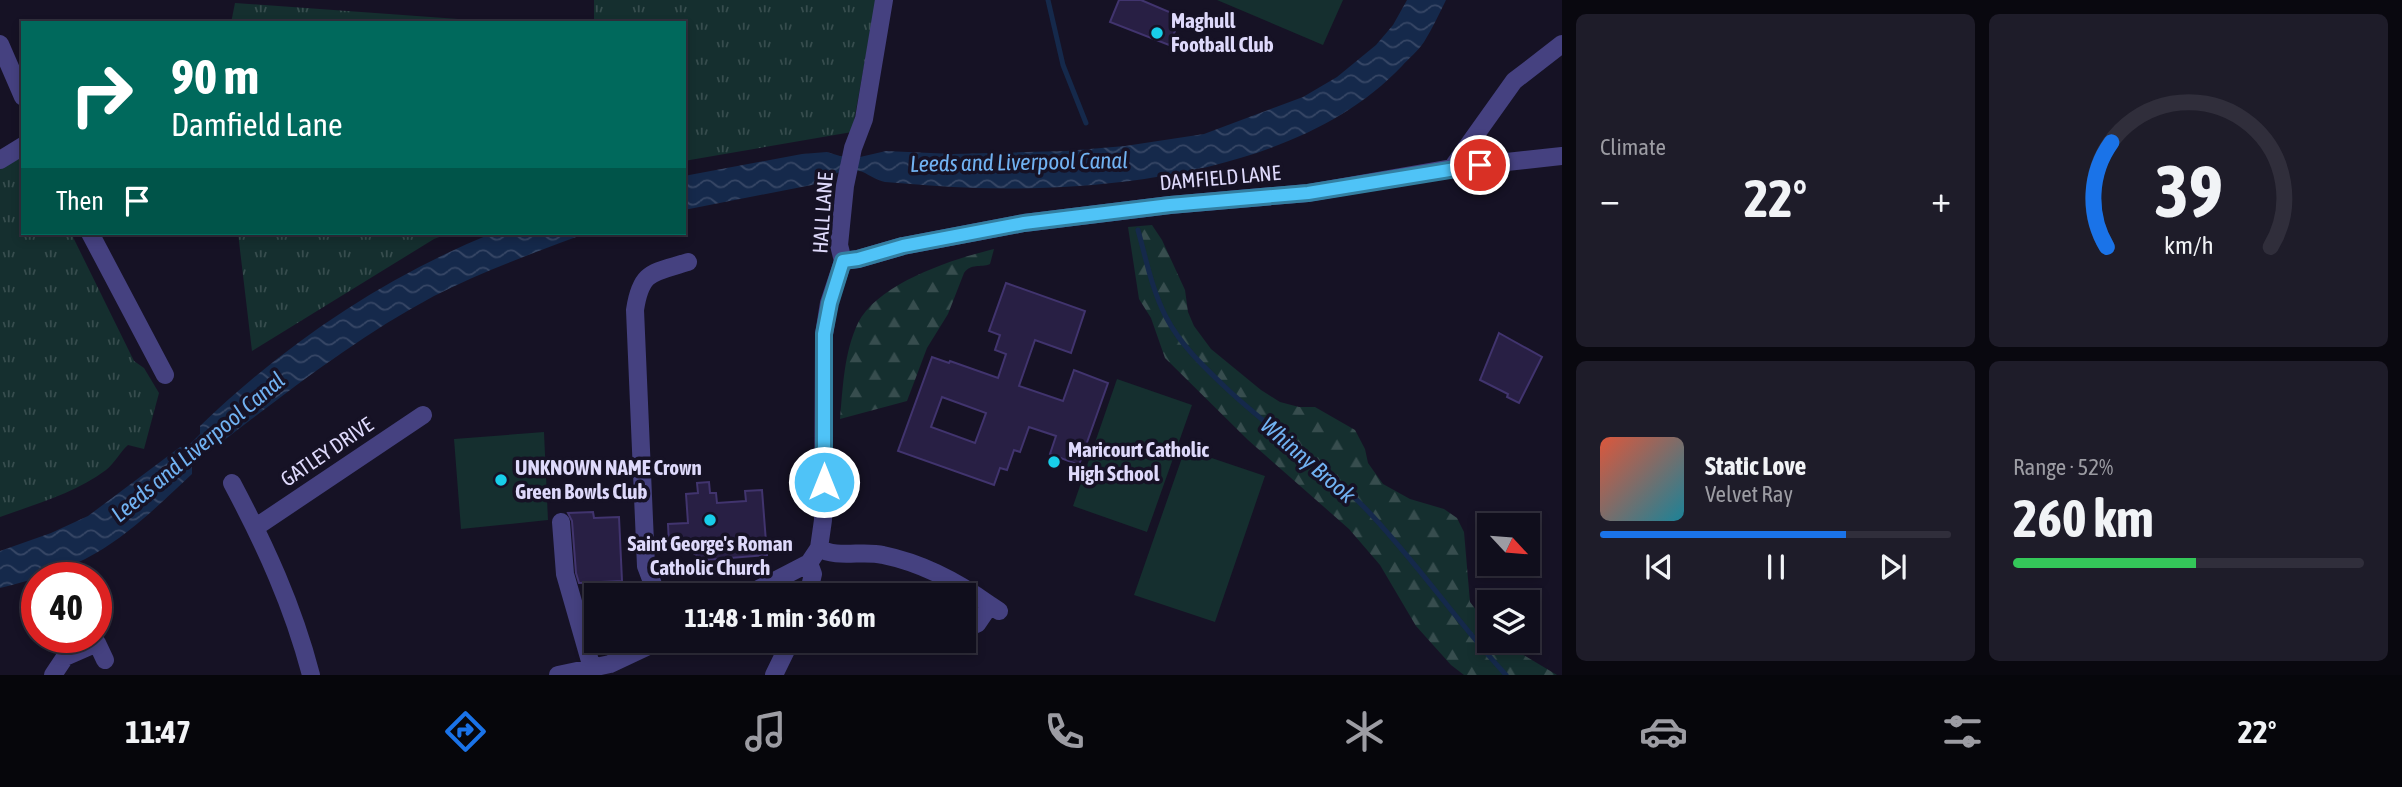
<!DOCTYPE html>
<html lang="en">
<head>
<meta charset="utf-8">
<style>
	:root { --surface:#100e1c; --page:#1e1c29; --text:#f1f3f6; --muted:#9c9ca3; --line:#302e3b; --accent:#1a73e8 }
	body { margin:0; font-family:"Asap Condensed",sans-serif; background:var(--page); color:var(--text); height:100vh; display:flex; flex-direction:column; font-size:26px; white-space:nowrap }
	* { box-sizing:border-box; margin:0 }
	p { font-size:23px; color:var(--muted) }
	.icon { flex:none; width:38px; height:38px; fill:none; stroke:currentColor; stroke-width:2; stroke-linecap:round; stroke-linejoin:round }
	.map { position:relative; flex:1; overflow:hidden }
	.sheet { display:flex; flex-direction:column; gap:14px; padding:14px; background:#09080f; width:840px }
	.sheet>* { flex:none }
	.guide { position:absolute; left:21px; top:21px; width:665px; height:214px; border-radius:0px; box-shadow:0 4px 10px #0003,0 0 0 2px var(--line); background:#00695c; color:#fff; overflow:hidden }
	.needle { width:46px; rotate:116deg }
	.tools { position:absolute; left:1477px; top:513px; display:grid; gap:14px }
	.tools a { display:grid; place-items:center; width:63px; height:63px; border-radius:0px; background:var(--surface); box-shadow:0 4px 10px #0003,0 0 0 2px var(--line); font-size:35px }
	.speed { position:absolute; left:21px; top:562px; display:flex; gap:14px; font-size:35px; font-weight:700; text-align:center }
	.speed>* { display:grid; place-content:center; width:91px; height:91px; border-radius:50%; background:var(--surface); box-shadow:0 4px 10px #0003,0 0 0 2px var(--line); line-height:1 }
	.speed .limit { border:10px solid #d22; background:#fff; color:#111 }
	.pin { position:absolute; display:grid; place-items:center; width:60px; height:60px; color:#fff; margin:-30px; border:4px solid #fff; border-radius:50%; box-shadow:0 2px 7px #0007 }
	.me { position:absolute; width:77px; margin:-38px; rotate:0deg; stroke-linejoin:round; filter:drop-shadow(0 0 5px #0008) }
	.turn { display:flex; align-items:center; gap:24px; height:147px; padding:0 35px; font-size:32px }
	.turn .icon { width:91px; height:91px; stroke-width:2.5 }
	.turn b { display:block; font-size:49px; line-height:60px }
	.then { display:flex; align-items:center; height:66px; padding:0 35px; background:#0003; gap:14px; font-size:26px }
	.big { font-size:52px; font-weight:700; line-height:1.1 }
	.sheet .widget { flex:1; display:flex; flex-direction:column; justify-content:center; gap:10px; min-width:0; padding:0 24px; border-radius:10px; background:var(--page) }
	.sheet .dial { align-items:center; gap:0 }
	.dial svg { height:182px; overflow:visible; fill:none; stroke:var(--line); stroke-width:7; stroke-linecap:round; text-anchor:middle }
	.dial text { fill:var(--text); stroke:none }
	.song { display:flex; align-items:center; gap:21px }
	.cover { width:84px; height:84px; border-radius:10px; background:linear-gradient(135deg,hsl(10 70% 55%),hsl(190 70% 35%)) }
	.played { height:7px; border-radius:4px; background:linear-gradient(90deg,var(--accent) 70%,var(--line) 70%) }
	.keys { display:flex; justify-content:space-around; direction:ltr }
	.heat { display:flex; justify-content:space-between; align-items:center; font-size:38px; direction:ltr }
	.charge { height:10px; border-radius:5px; background:linear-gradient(90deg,#34c759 52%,var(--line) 0) }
	.sheet .tiles { flex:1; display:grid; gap:14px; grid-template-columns:repeat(2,1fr) }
	.trip { position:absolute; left:584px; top:583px; width:392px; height:70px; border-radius:0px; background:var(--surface); box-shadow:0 4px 10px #0003,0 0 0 2px var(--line); font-weight:700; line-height:70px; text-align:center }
	.tabs { display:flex; height:112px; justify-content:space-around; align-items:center; background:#06060b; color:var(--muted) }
	.tabs .icon { width:49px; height:49px }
	.tabs .current { color:var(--accent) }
	.tabs b { font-size:32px; color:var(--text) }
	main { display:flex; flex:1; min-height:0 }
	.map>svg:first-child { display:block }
	.forest { fill:url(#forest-firs) }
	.park { fill:url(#park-tufts) }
	.pitch { fill:#152f2f }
	.water { fill:url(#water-waves) }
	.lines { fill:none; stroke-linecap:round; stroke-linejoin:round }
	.stream { stroke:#15294b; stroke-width:5 }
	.building { fill:#281f44; stroke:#41346e; stroke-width:2; fill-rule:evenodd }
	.minor { stroke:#454180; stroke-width:18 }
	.route-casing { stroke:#337fa1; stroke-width:18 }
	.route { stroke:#4fc3f7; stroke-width:12 }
	.poi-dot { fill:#18cee9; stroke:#161225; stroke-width:2.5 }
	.labels { text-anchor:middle; stroke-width:7; stroke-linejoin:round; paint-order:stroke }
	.poi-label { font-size:21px; font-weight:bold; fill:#ded9fb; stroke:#161225; text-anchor:start }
	.street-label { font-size:21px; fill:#ded9fb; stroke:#161225 }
	.water-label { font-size:23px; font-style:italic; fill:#71b2f2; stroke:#161225 }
</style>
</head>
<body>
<main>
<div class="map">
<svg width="1562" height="675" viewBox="0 0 1562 675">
	<defs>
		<pattern id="forest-firs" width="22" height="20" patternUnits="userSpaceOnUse" patternTransform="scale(1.75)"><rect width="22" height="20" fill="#152f2f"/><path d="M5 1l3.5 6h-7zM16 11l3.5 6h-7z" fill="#374d4e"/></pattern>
		<pattern id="park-tufts" width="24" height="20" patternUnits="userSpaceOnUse" patternTransform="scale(1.75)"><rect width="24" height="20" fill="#152f2f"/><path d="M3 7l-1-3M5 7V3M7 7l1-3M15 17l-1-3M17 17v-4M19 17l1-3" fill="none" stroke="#374d4e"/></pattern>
		<pattern id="water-waves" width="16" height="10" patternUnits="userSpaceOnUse" patternTransform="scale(1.75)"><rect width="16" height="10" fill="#15294b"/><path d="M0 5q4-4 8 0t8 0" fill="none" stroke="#374766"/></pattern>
	</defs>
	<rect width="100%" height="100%" fill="#161225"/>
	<path class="forest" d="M 1152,225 L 1162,240 L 1185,290 L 1188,312 L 1194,326 L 1211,349 L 1261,390 L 1280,402 L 1299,407 L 1315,407 L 1355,430 L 1365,449 L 1368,463 L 1383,484 L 1410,499 L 1444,509 L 1457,518 L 1464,532 L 1470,602 L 1489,627 L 1489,640 L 1504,641 L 1512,648 L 1557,675 L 1464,675 L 1451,665 L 1416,626 L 1380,565 L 1349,529 L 1248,440 L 1165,358 L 1151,318 L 1139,299 L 1128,227 Z
		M 994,249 L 990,264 C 980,268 971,263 964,273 L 948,314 L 927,348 L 907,401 L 840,419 C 843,387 844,352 858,323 C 878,283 953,259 994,249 Z"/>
	<path class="park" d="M 594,0 L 876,0 L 852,132 L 684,161 L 684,23 L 594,23 Z
		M 235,3 L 513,23 L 231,23 Z
		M 23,157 L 23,233 L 71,233 L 134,361 L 144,368 L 159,393 L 144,449 L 128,445 C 120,452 114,464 106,470 C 75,493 36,504 0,517 L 0,168 Z
		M 238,233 L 450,233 L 434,239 L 252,351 Z"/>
	<path class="pitch" d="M 1217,0 L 1343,0 L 1323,45 Z
		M 1117,379 L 1192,405 L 1147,532 L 1073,506 Z
		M 544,432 L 548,520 L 461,529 L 454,439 Z
		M 1185,449 L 1265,476 L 1215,622 L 1134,595 Z"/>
	<path class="water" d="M 1407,0 L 1446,0 C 1439,14 1432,29 1424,42 C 1418,51 1409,58 1402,66 C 1303,171 1113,192 975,188 C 945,187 915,184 885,182 C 877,180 872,177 865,173 C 848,165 830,175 817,184 L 684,210 L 684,176 L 802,154 L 827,152 L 840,156 L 860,157 L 886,151 L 953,154 L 1066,151 L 1125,146 L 1204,134 L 1303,97 L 1337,77 L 1376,45 L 1393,25 Z
		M 493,233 L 587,233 C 536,252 483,271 434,296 C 357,337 287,392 218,445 L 208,445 L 192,460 L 192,474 C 162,502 132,532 96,553 C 68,570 32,580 0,588 L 0,551 L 51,533 L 88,516 L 180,447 L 186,448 L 200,434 L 200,426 C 285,344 384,277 493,233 Z"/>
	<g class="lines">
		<path class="stream" d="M 1048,0 L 1063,65 L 1086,123
			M 1138,230 C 1146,259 1152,290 1166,317 C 1180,344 1202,365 1224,386 C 1269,429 1321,463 1365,508 C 1416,561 1457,622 1506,675"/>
	</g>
	<path class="building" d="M 1119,0 L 1141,0 L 1181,17 L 1169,45 L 1110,22 Z
		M 1006,283 L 1085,311 L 1071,353 L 1035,340 L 1019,386 L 1063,401 L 1074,370 L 1108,383 L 1079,465 L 1050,454 L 1056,436 L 1029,427 L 1020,452 L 1014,450 L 1007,470 L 1000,468 L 994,485 L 898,451 L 932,357 L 949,363 L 950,361 L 998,378 L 1006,354 L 995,350 L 1000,335 L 989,331 ZM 942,397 L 986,413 L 975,443 L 931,427 Z
		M 1499,333 L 1542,357 L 1519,403 L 1507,397 L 1508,394 L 1480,380 Z
		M 709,482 L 710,493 L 716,493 L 717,503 L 746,501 L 745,491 L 762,490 L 767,555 L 705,560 L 688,550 L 687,543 L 669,544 L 668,524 L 688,523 L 686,494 L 698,493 L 697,483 Z
		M 593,512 L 594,518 L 619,517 L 622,581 L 579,583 L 576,573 L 572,521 L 568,513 Z"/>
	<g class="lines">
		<path class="minor" d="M 0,44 L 23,97
			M 0,160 L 23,146
			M 1452,168 L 1514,81 L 1562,44
			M 90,233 L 165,375
			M 843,261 L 858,259 L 903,246 L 1024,223 L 1170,205 L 1308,193 L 1452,168 L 1562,156
			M 232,483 C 265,545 293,606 311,675
			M 561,522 L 565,574 L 592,668
			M 256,527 L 423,415
			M 819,548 C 836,559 863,550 883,555 C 922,563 958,582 990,605
			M 657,595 L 646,566 L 635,310 C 641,270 653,273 688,262
			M 747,595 L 809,563 L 819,548 L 823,520 L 824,334 L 829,303 L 843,261 L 839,245 L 845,186 L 853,148 L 864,119 L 884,0
			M 808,595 L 813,574 L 809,563
			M 977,624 L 990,605 L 999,611
			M 53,675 L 65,657 L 97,643 L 105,660
			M 558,675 L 610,664 L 661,640
			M 774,675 L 791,640"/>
	</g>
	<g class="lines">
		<g class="route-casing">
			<path id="route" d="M 824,482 L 824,334 L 830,303 L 843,261 L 858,259 L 903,246 L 1024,223 L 1170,205 L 1308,193 L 1480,165"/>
		</g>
		<use href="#route" class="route"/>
	</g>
	<g class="poi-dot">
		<circle cx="1157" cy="33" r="7"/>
		<circle cx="1054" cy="462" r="7"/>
		<circle cx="501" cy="480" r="7"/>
		<circle cx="710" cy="520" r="7"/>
	</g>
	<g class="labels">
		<g class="poi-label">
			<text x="1171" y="28">Maghull<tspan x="1171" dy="24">Football Club</tspan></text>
			<text x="1068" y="457">Maricourt Catholic<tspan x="1068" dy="24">High School</tspan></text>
			<text x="515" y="475">UNKNOWN NAME Crown<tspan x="515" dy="24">Green Bowls Club</tspan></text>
			<text x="710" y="551" text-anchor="middle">Saint George's Roman<tspan x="710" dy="24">Catholic Church</tspan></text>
		</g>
		<g class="street-label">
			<text transform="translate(1220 178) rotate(-5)" y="7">DAMFIELD LANE</text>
			<text transform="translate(823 213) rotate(-86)" y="7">HALL LANE</text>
			<text transform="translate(327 452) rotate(-34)" y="7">GATLEY DRIVE</text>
		</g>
		<g class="water-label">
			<text transform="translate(1019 162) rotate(-1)" y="8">Leeds and Liverpool Canal</text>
			<text transform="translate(198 447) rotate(-40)" y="8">Leeds and Liverpool Canal</text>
			<text transform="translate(1308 460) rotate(41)" y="8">Whinny Brook</text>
		</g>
	</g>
</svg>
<div class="tools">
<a><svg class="needle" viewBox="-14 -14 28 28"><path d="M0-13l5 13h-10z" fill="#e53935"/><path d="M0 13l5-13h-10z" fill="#9c9ca3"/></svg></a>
<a><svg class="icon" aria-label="layers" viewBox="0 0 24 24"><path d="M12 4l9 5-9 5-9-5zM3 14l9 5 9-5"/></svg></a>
</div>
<div class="speed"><div class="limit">40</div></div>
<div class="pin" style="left:1480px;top:165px;background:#d93025"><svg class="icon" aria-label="arrive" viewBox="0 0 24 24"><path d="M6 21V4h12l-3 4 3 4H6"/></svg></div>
<svg class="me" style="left:824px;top:482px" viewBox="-20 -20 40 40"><circle r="17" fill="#4fc3f7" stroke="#fff" stroke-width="3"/><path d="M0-11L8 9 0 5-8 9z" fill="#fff"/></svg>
<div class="trip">11:48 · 1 min · 360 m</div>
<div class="guide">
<div class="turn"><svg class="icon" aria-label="right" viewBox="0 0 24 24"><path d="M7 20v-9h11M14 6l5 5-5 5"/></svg><div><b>90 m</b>Damfield Lane</div></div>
<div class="then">Then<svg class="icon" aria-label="arrive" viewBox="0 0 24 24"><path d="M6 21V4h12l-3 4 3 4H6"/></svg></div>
</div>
</div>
<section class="sheet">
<div class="tiles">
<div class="widget"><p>Climate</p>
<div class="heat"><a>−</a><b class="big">22°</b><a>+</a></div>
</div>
<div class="widget dial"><svg viewBox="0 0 100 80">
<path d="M14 69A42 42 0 1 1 86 69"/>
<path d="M14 69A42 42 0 0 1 16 23" stroke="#1a73e8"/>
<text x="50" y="56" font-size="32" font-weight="700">39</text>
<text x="50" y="72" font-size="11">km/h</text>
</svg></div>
<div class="widget">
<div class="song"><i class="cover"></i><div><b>Static Love</b><p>Velvet Ray</p></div></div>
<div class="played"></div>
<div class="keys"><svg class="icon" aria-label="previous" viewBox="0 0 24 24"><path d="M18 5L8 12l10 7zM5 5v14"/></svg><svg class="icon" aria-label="pause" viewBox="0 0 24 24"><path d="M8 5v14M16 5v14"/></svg><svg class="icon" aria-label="next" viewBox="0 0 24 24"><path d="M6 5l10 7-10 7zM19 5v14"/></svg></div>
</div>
<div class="widget"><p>Range · 52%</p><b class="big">260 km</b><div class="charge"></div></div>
</div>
</section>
</main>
<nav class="tabs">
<b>11:47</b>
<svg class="icon current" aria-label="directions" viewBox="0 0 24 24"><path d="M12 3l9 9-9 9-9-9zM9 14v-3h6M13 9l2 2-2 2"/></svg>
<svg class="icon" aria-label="music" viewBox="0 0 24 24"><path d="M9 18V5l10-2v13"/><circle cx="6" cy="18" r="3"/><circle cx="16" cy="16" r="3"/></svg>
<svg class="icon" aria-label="phone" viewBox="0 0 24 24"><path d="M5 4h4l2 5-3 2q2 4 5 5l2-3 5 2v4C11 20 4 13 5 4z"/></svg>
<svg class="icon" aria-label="climate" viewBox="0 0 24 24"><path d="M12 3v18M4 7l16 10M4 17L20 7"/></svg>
<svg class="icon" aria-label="car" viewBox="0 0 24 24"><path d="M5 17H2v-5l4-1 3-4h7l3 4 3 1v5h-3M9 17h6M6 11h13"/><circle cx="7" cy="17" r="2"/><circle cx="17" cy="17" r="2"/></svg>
<svg class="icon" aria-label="filters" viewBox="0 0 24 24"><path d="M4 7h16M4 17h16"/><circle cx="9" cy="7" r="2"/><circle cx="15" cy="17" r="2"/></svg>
<b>22°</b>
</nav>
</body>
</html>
